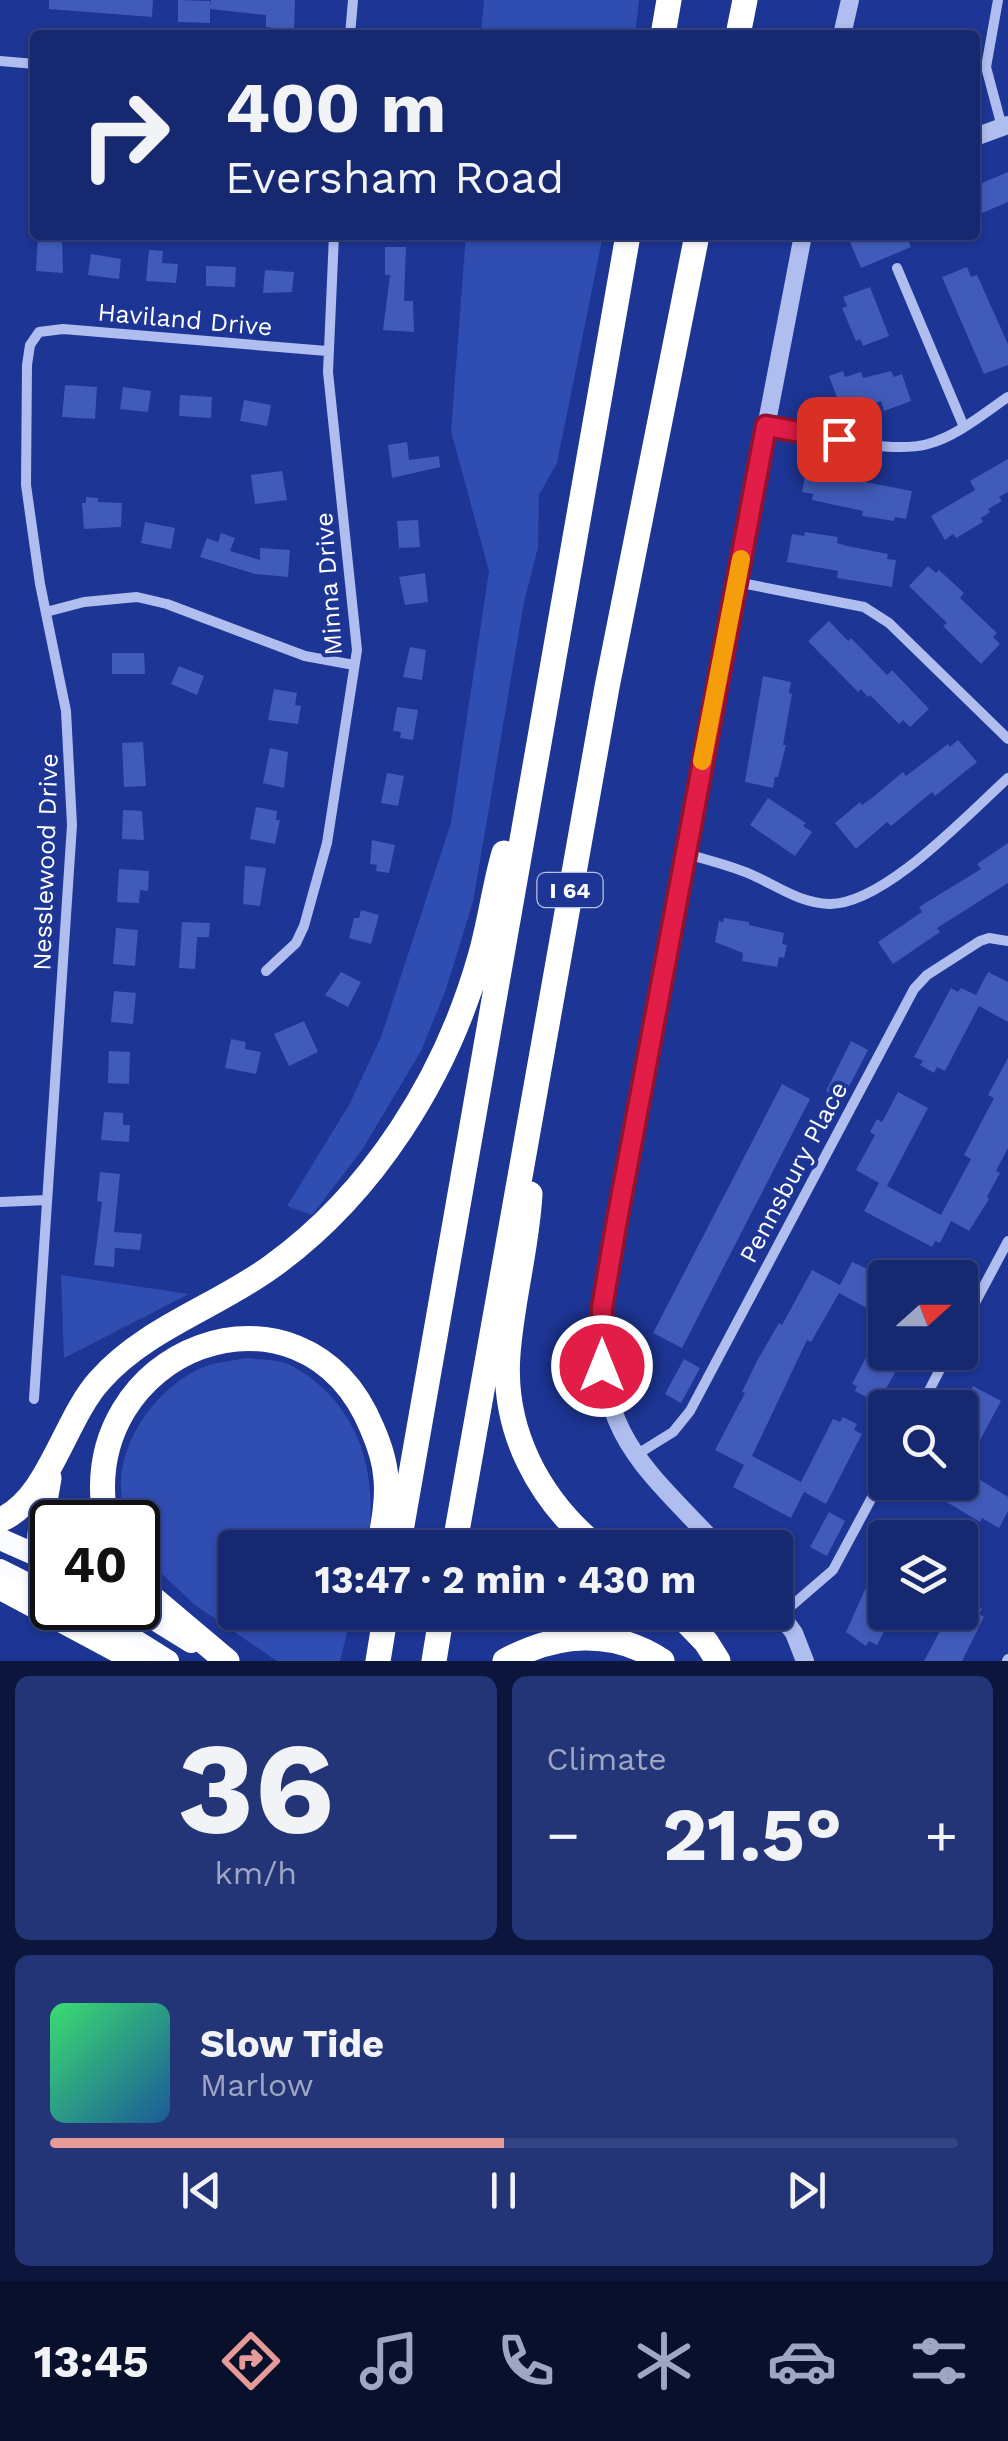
<!DOCTYPE html>
<html lang="en">
<head>
<meta charset="utf-8">
<style>
	:root { --surface:#16286f; --page:#233477; --text:#f1f3f6; --muted:#9ea6c3; --line:#354482; --accent:#e69b98 }
	body { margin:0; font-family:"Work Sans",sans-serif; background:var(--page); color:var(--text); height:100vh; display:flex; flex-direction:column; font-size:38px; white-space:nowrap }
	* { box-sizing:border-box; margin:0 }
	p { font-size:32px; color:var(--muted) }
	.icon { flex:none; width:55px; height:55px; fill:none; stroke:currentColor; stroke-width:2; stroke-linecap:round; stroke-linejoin:round }
	.map { position:relative; height:1661px; overflow:hidden }
	.details { display:flex; flex-direction:column; gap:15px; padding:15px; background:#0c163d; flex:1 }
	.details>* { flex:none }
	.guide { position:absolute; left:30px; top:30px; width:950px; height:210px; border-radius:10px; box-shadow:0 2px 8px #0004,0 0 0 2px var(--line); background:#16286f; color:var(--text); overflow:hidden }
	.needle { width:65px; rotate:69deg }
	.tools { position:absolute; left:868px; top:1260px; display:grid; gap:20px }
	.tools a { display:grid; place-items:center; width:110px; height:110px; border-radius:10px; background:var(--surface); box-shadow:0 2px 8px #0004,0 0 0 2px var(--line); font-size:50px }
	.speed { position:absolute; left:30px; top:1500px; display:flex; gap:20px; font-size:50px; font-weight:700; text-align:center }
	.speed>* { display:grid; place-content:center; width:130px; height:130px; border-radius:50%; background:var(--surface); box-shadow:0 2px 8px #0004,0 0 0 2px var(--line); line-height:1 }
	.speed .limit { border:5px solid #111; border-radius:15px; background:#fff; color:#111 }
	.pin { position:absolute; display:grid; place-items:center; width:85px; height:85px; color:#fff; margin:-42px; border-radius:20px; box-shadow:0 5px 15px #0006 }
	.me { position:absolute; width:110px; margin:-55px; rotate:0deg; stroke-linejoin:round; filter:drop-shadow(0 0 8px #0008) }
	.turn { display:flex; align-items:center; gap:35px; height:210px; padding:0 30px; font-size:45px }
	.turn .icon { width:130px; height:130px; stroke-width:2.5 }
	.turn b { display:block; font-size:70px; line-height:85px }
	.big { font-size:75px; font-weight:700; line-height:1.1 }
	.details .card { flex:1; display:flex; flex-direction:column; justify-content:center; gap:15px; min-width:0; padding:0 35px; border-radius:15px; background:var(--page) }
	.details .dial { align-items:center; gap:0 }
	.dial b { font-size:130px; line-height:1 }
	.song { display:flex; align-items:center; gap:30px }
	.cover { width:120px; height:120px; border-radius:15px; background:linear-gradient(135deg,hsl(140 70% 55%),hsl(210 70% 35%)) }
	.played { height:10px; border-radius:5px; background:linear-gradient(90deg,var(--accent) 50%,var(--line) 50%) }
	.keys { display:flex; justify-content:space-around; direction:ltr }
	.heat { display:flex; justify-content:space-between; align-items:center; font-size:55px; direction:ltr }
	.details .tiles { flex:1; display:grid; gap:15px; grid-template-columns:1fr 1fr }
	.card:last-child { grid-column:span 2 }
	.trip { position:absolute; left:218px; top:1530px; width:575px; height:100px; border-radius:10px; background:var(--surface); box-shadow:0 2px 8px #0004,0 0 0 2px var(--line); font-weight:700; line-height:100px; text-align:center }
	.menu { display:flex; height:160px; justify-content:space-around; align-items:center; background:#09102c; color:var(--muted) }
	.menu .icon { width:70px; height:70px }
	.menu .on { color:var(--accent) }
	.menu b { font-size:45px; color:var(--text) }
	.map>svg:first-child { display:block }
	.green { fill:#304db2 }
	.building { fill:#415bba }
	.lines { fill:none; stroke-linecap:round; stroke-linejoin:round }
	.minor { stroke:#afbdef; stroke-width:10 }
	.tertiary { stroke:#afbdef; stroke-width:18 }
	.trunk { stroke:#fbfcff; stroke-width:22 }
	.motorway { stroke:#fff; stroke-width:25 }
	.route-casing { stroke:#92132f; stroke-width:25 }
	.route { stroke:#e11d48; stroke-width:18 }
	.slow { stroke:#f59e0b; stroke-width:18 }
	.labels { text-anchor:middle; stroke-width:8; stroke-linejoin:round; paint-order:stroke }
	.shield { fill:#1d3594; stroke:#bbc2df; stroke-width:2.5 }
	.shield-label { font-size:22px; font-weight:bold; fill:#fff }
	.street-label { font-size:25px; fill:#fff; stroke:#1d3594 }
</style>
</head>
<body>
<div class="map">
<svg width="1008" height="1661" viewBox="0 0 1008 1661">
	<rect width="100%" height="100%" fill="#1d3594"/>
	<path class="green" d="M 484,0 L 639,0 L 635,35 L 481,35 Z
		M 466,235 L 603,235 L 557,463 L 539,495 L 538,547 L 524,602 L 473,902 L 445,992 L 421,1051 L 362,1150 L 312,1215 L 287,1206 L 349,1105 L 381,1037 L 451,823 L 489,571 L 451,431 Z
		M 61,1275 L 189,1294 L 64,1358 Z
		M 247,1358 C 260,1360 280,1359 292,1366 C 360,1403 380,1476 367,1547 L 235,1548 L 235,1612 L 352,1613 L 340,1661 L 277,1661 L 195,1605 L 146,1559 L 138,1540 L 138,1522 L 129,1522 C 102,1464 147,1393 201,1368 C 214,1362 232,1361 247,1358 Z"/>
	<path class="building" d="M 49,0 L 153,0 L 152,17 L 49,9 Z
		M 178,0 L 210,1 L 210,5 L 211,0 L 295,0 L 294,30 L 266,27 L 266,15 L 210,9 L 210,23 L 178,22 Z
		M 1008,172 L 1008,202 L 975,216 L 975,186 Z
		M 38,235 L 62,235 L 63,273 L 36,271 Z
		M 868,235 L 906,235 L 911,247 L 861,268 L 850,242 Z
		M 385,247 L 406,247 L 404,301 L 413,301 L 414,332 L 383,330 L 390,275 L 385,275 Z
		M 149,250 L 163,251 L 162,263 L 178,264 L 176,283 L 146,281 Z
		M 91,254 L 121,259 L 119,279 L 88,275 Z
		M 206,266 L 236,267 L 235,287 L 206,286 Z
		M 967,267 L 971,277 L 977,275 L 1008,344 L 1008,365 L 984,374 L 942,277 Z
		M 265,270 L 294,272 L 292,292 L 263,293 Z
		M 870,287 L 889,336 L 863,346 L 860,339 L 856,341 L 842,308 L 847,306 L 843,297 Z
		M 843,371 L 845,377 L 861,372 L 863,378 L 891,371 L 894,377 L 902,374 L 911,401 L 884,411 L 881,401 L 856,410 L 852,399 L 839,403 L 829,376 Z
		M 65,385 L 97,387 L 95,419 L 62,417 Z
		M 123,387 L 151,391 L 148,412 L 120,409 Z
		M 180,395 L 212,397 L 211,418 L 179,416 Z
		M 244,400 L 271,405 L 267,426 L 240,421 Z
		M 407,442 L 409,460 L 439,456 L 440,467 L 392,478 L 388,445 Z
		M 1008,459 L 1008,492 L 999,497 L 1002,501 L 988,509 L 990,512 L 981,518 L 983,522 L 956,538 L 953,534 L 945,540 L 931,516 L 975,490 L 970,481 Z
		M 807,466 L 860,476 L 859,481 L 912,491 L 906,519 L 895,517 L 894,521 L 862,516 L 863,511 L 812,500 L 813,494 L 802,492 Z
		M 282,471 L 287,500 L 255,504 L 251,475 Z
		M 86,497 L 98,498 L 98,502 L 122,503 L 121,527 L 84,529 L 82,503 L 86,503 Z
		M 418,520 L 420,547 L 399,548 L 397,521 Z
		M 145,522 L 175,528 L 171,549 L 141,543 Z
		M 805,532 L 838,537 L 837,543 L 847,546 L 888,554 L 887,559 L 896,560 L 892,587 L 837,578 L 838,571 L 787,562 L 792,534 L 804,536 Z
		M 221,533 L 235,538 L 230,551 L 260,560 L 260,548 L 290,550 L 288,577 L 255,574 L 200,557 L 207,538 L 218,542 Z
		M 928,566 L 936,573 L 939,570 L 964,593 L 960,598 L 997,633 L 993,637 L 1000,644 L 981,664 L 943,626 L 947,623 L 909,586 Z
		M 425,573 L 428,602 L 405,605 L 399,577 Z
		M 829,621 L 848,641 L 851,638 L 887,675 L 892,670 L 929,709 L 910,727 L 903,720 L 899,724 L 870,695 L 868,697 L 861,689 L 858,692 L 808,641 Z
		M 410,647 L 426,650 L 422,680 L 403,677 Z
		M 112,653 L 144,653 L 145,674 L 112,674 Z
		M 179,666 L 204,676 L 197,695 L 171,684 Z
		M 763,676 L 791,682 L 789,693 L 792,694 L 783,745 L 786,745 L 778,777 L 775,777 L 773,788 L 745,782 Z
		M 274,689 L 297,693 L 295,705 L 301,706 L 298,724 L 268,720 Z
		M 397,707 L 418,710 L 413,740 L 400,738 L 401,732 L 393,731 Z
		M 958,740 L 977,762 L 935,796 L 932,792 L 891,826 L 887,822 L 856,849 L 835,823 L 860,802 L 862,805 L 872,798 L 903,772 L 906,776 L 948,744 L 950,747 Z
		M 143,742 L 146,786 L 124,787 L 122,743 Z
		M 270,748 L 288,752 L 284,788 L 263,783 Z
		M 387,773 L 404,776 L 398,806 L 381,803 Z
		M 768,798 L 806,823 L 803,826 L 812,832 L 795,856 L 750,825 Z
		M 256,807 L 277,811 L 276,820 L 280,820 L 275,844 L 250,839 Z
		M 123,810 L 142,811 L 144,840 L 122,839 Z
		M 372,840 L 395,845 L 389,873 L 376,871 L 377,865 L 370,864 Z
		M 1008,843 L 1008,883 L 937,928 L 940,932 L 893,964 L 878,942 L 922,912 L 919,907 L 981,869 L 977,864 Z
		M 245,866 L 266,868 L 260,906 L 243,904 Z
		M 119,869 L 149,871 L 148,891 L 140,890 L 139,903 L 117,902 Z
		M 361,910 L 379,915 L 371,944 L 349,938 L 354,918 L 359,918 Z
		M 724,918 L 749,922 L 749,925 L 784,933 L 782,944 L 787,945 L 784,958 L 779,957 L 777,967 L 742,961 L 743,953 L 715,942 L 719,921 L 723,922 Z
		M 182,922 L 210,923 L 209,937 L 197,937 L 195,969 L 179,968 Z
		M 116,928 L 138,930 L 135,966 L 113,964 Z
		M 341,972 L 361,982 L 348,1007 L 325,995 Z
		M 988,972 L 1008,982 L 1008,1022 L 979,1006 L 945,1071 L 937,1067 L 934,1073 L 920,1065 L 923,1061 L 914,1057 L 951,988 L 958,992 L 961,988 L 976,995 Z
		M 114,991 L 136,993 L 133,1024 L 111,1022 Z
		M 304,1021 L 318,1052 L 289,1066 L 274,1034 Z
		M 231,1039 L 246,1042 L 245,1049 L 261,1052 L 256,1074 L 225,1068 Z
		M 851,1041 L 868,1050 L 842,1100 L 826,1091 Z
		M 109,1051 L 130,1052 L 129,1084 L 108,1083 Z
		M 1008,1058 L 1008,1148 L 996,1171 L 1000,1173 L 987,1197 L 989,1199 L 969,1231 L 951,1221 L 940,1243 L 935,1241 L 932,1247 L 864,1211 L 879,1183 L 856,1170 L 875,1135 L 870,1132 L 877,1119 L 882,1122 L 898,1092 L 928,1108 L 887,1186 L 941,1215 L 971,1159 L 964,1155 L 994,1098 L 988,1095 Z
		M 782,1084 L 810,1099 L 682,1348 L 653,1333 Z
		M 104,1112 L 123,1113 L 123,1125 L 130,1125 L 129,1142 L 101,1140 Z
		M 100,1172 L 120,1174 L 114,1232 L 142,1234 L 140,1250 L 115,1248 L 114,1267 L 94,1265 L 102,1202 L 97,1201 Z
		M 852,1262 L 886,1277 L 885,1318 L 839,1293 L 811,1342 L 807,1340 L 752,1456 L 801,1482 L 833,1419 L 840,1422 L 843,1417 L 857,1424 L 854,1430 L 862,1434 L 826,1504 L 804,1492 L 791,1518 L 733,1487 L 744,1465 L 715,1450 L 745,1393 L 742,1392 L 757,1361 L 779,1323 L 782,1325 L 812,1270 L 840,1285 Z
		M 885,1321 L 885,1352 L 907,1352 L 880,1399 L 874,1396 L 872,1400 L 855,1391 L 857,1386 L 852,1384 Z
		M 684,1359 L 700,1368 L 681,1403 L 665,1394 Z
		M 973,1386 L 1001,1401 L 964,1470 L 1008,1497 L 1008,1511 L 999,1528 L 982,1518 L 980,1522 L 940,1498 L 949,1482 L 960,1482 L 960,1410 Z
		M 829,1512 L 845,1521 L 827,1556 L 810,1547 Z
		M 885,1559 L 885,1612 L 894,1612 L 877,1645 L 869,1641 L 866,1646 L 846,1632 L 868,1583 L 872,1584 Z
		M 960,1568 L 977,1577 L 965,1600 L 982,1609 L 979,1614 L 984,1617 L 962,1661 L 924,1661 L 950,1612 L 960,1612 Z"/>
	<g class="lines">
		<path class="minor" d="M 998,0 L 986,67 L 1002,127
			M 350,35 L 353,0
			M 0,61 L 35,64
			M 897,268 L 964,427
			M 766,427 C 809,434 888,455 928,444 C 957,436 983,414 1008,397
			M 736,582 L 864,607 L 889,623 L 1008,739
			M 46,612 L 84,602 L 137,597 L 167,604 L 305,656 L 354,665
			M 684,853 C 706,860 729,865 750,874 C 776,885 799,903 829,904 C 884,905 968,814 1008,778
			M 266,971 L 296,943 L 304,926 L 327,843 L 357,650 L 328,372 L 334,235
			M 0,1202 L 47,1200
			M 960,1331 L 1008,1241
			M 34,1399 L 72,825 L 66,711 L 40,584 L 26,485 L 27,365 L 30,345 L 39,332 L 63,329 L 327,351
			M 920,1408 L 949,1352
			M 636,1455 L 673,1432 L 690,1411 L 914,989 L 927,975 L 980,941 L 989,938 L 1008,941
			M 782,1614 L 833,1570 L 885,1473
			M 1007,1661 L 1008,1659"/>
		<path class="tertiary" d="M 842,35 L 850,0
			M 975,137 L 1008,125
			M 720,1548 C 639,1462 596,1434 602,1308 L 684,853 L 803,235
			M 775,1607 L 794,1633 L 805,1661"/>
		<path class="trunk" d="M 0,1539 L 52,1562
			M 0,1570 L 52,1596
			M 74,1608 L 122,1632 L 168,1661
			M 136,1608 L 191,1642"/>
		<path class="motorway" d="M 663,35 L 669,0
			M 738,35 L 745,0
			M 530,1194 C 527,1248 512,1300 508,1354 C 502,1431 539,1500 598,1548
			M 49,1478 C 43,1518 30,1549 52,1586
			M 0,1520 C 49,1500 64,1419 100,1380 C 145,1329 216,1307 271,1267 C 373,1194 446,1077 480,957 C 490,923 494,887 504,853
			M 106,1522 C 72,1348 303,1261 372,1428 C 379,1444 385,1461 386,1479 C 388,1502 383,1525 379,1548
			M 398,1548 L 628,235
			M 454,1548 L 607,687 L 697,235
			M 138,1586 L 227,1661
			M 0,1587 L 138,1661
			M 677,1612 L 706,1642 L 718,1661
			M 378,1661 L 386,1612
			M 434,1661 L 442,1612
			M 505,1661 C 556,1633 612,1628 662,1661"/>
	</g>
	<g class="lines">
		<g class="route-casing">
			<path id="route" d="M 602,1366 L 602,1308 L 617,1220 L 766,426 L 839,439"/>
		</g>
		<use href="#route" class="route"/>
		<path class="slow" d="M 702,761 L 741,559"/>
	</g>
	<g class="labels">
		<rect class="shield" x="537.5" y="873" width="65" height="34" rx="8"/>
		<g class="shield-label">
			<text x="570" y="898">I 64</text>
		</g>
		<g class="street-label">
			<text transform="translate(185 319) rotate(5)" y="9">Haviland Drive</text>
			<text transform="translate(328 584) rotate(-94)" y="9">Minna Drive</text>
			<text transform="translate(45 862) rotate(-88)" y="9">Nesslewood Drive</text>
			<text transform="translate(793 1172) rotate(-62)" y="9">Pennsbury Place</text>
		</g>
	</g>
</svg>
<div class="tools">
<a><svg class="needle" viewBox="-14 -14 28 28"><path d="M0-13l5 13h-10z" fill="#e53935"/><path d="M0 13l5-13h-10z" fill="#9ea6c3"/></svg></a>
<a><svg class="icon" aria-label="search" viewBox="0 0 24 24"><circle cx="10" cy="10" r="6"/><path d="M15 15l6 6"/></svg></a>
<a><svg class="icon" aria-label="layers" viewBox="0 0 24 24"><path d="M12 4l9 5-9 5-9-5zM3 14l9 5 9-5"/></svg></a>
</div>
<div class="speed"><div class="limit">40</div></div>
<div class="pin" style="left:839px;top:439px;background:#d93025"><svg class="icon" aria-label="arrive" viewBox="0 0 24 24"><path d="M6 21V4h12l-3 4 3 4H6"/></svg></div>
<svg class="me" style="left:602px;top:1366px" viewBox="-20 -20 40 40"><circle r="17" fill="#e11d48" stroke="#fff" stroke-width="3"/><path d="M0-11L8 9 0 5-8 9z" fill="#fff"/></svg>
<div class="trip">13:47 · 2 min · 430 m</div>
<div class="guide">
<div class="turn"><svg class="icon" aria-label="right" viewBox="0 0 24 24"><path d="M7 20v-9h11M14 6l5 5-5 5"/></svg><div><b>400 m</b>Eversham Road</div></div>
</div>
</div>
<section class="details">
<div class="tiles">
<div class="card dial"><b>36</b><p>km/h</p></div>
<div class="card"><p>Climate</p>
<div class="heat"><a>−</a><b class="big">21.5°</b><a>+</a></div>
</div>
<div class="card">
<div class="song"><i class="cover"></i><div><b>Slow Tide</b><p>Marlow</p></div></div>
<div class="played"></div>
<div class="keys"><svg class="icon" aria-label="previous" viewBox="0 0 24 24"><path d="M18 5L8 12l10 7zM5 5v14"/></svg><svg class="icon" aria-label="pause" viewBox="0 0 24 24"><path d="M8 5v14M16 5v14"/></svg><svg class="icon" aria-label="next" viewBox="0 0 24 24"><path d="M6 5l10 7-10 7zM19 5v14"/></svg></div>
</div>
</div>
</section>
<nav class="menu">
<b>13:45</b>
<svg class="icon on" aria-label="directions" viewBox="0 0 24 24"><path d="M12 3l9 9-9 9-9-9zM9 14v-3h6M13 9l2 2-2 2"/></svg>
<svg class="icon" aria-label="music" viewBox="0 0 24 24"><path d="M9 18V5l10-2v13"/><circle cx="6" cy="18" r="3"/><circle cx="16" cy="16" r="3"/></svg>
<svg class="icon" aria-label="phone" viewBox="0 0 24 24"><path d="M5 4h4l2 5-3 2q2 4 5 5l2-3 5 2v4C11 20 4 13 5 4z"/></svg>
<svg class="icon" aria-label="climate" viewBox="0 0 24 24"><path d="M12 3v18M4 7l16 10M4 17L20 7"/></svg>
<svg class="icon" aria-label="car" viewBox="0 0 24 24"><path d="M5 17H2v-5l4-1 3-4h7l3 4 3 1v5h-3M9 17h6M6 11h13"/><circle cx="7" cy="17" r="2"/><circle cx="17" cy="17" r="2"/></svg>
<svg class="icon" aria-label="filters" viewBox="0 0 24 24"><path d="M4 7h16M4 17h16"/><circle cx="9" cy="7" r="2"/><circle cx="15" cy="17" r="2"/></svg>
</nav>
</body>
</html>
